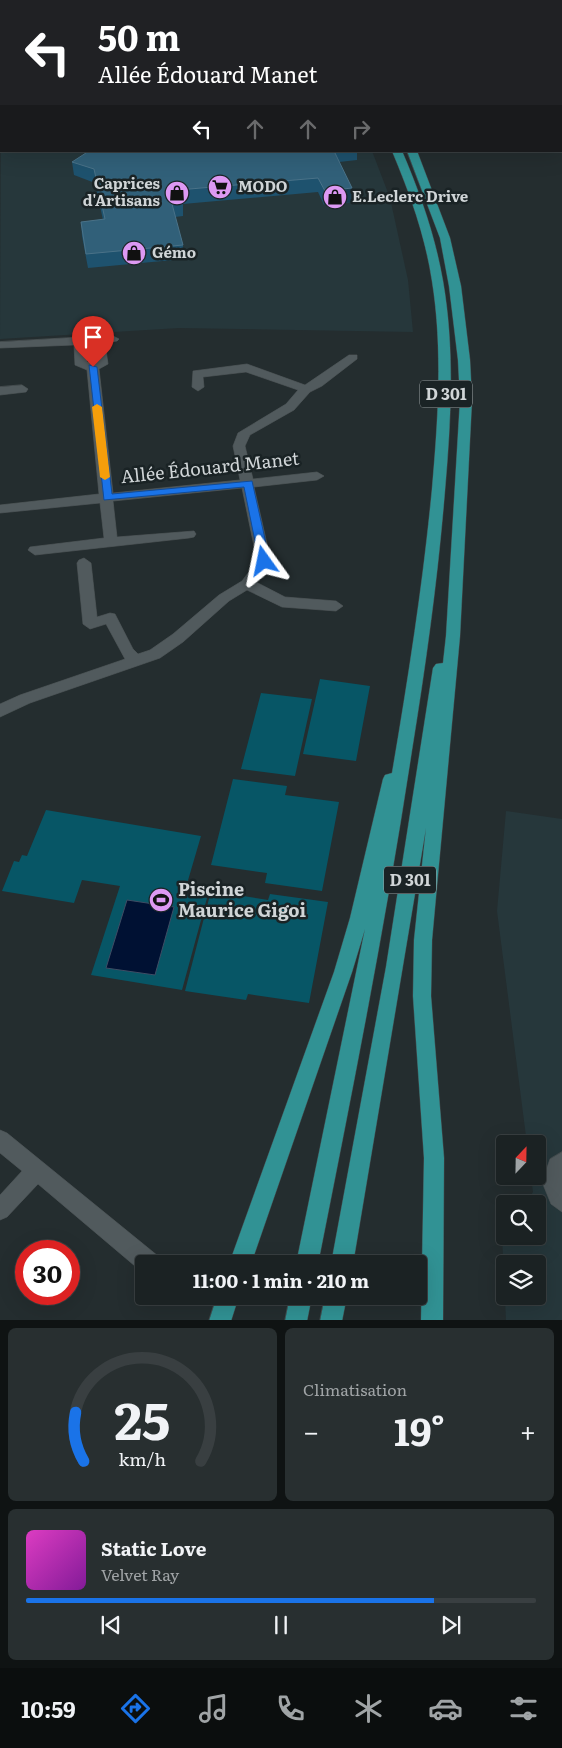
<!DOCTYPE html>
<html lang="fr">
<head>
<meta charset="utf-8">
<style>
	:root { --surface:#1b2223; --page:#282f30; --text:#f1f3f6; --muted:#a0a4a6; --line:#393f41; --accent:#1a73e8 }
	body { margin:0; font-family:Literata,serif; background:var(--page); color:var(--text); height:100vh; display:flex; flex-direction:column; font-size:19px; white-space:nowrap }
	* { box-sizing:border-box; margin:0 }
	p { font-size:16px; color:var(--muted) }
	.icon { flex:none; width:28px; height:28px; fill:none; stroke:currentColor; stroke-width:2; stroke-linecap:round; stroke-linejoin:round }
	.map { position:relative; height:1320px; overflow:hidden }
	.side { display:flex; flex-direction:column; gap:8px; padding:8px; background:#0f1313; flex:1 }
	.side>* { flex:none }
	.hud { position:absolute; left:0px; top:0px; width:562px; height:152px; box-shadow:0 5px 20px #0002,0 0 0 1px var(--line); background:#202124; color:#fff; overflow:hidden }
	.needle { width:32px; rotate:22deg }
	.buttons { position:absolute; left:496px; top:1135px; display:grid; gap:10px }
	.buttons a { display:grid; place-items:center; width:50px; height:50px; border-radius:5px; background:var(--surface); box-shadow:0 5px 20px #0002,0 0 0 1px var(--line); font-size:25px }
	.speed { position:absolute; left:15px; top:1240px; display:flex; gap:10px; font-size:25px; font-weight:700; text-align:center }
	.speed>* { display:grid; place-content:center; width:65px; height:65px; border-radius:50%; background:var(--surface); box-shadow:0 5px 20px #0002,0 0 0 1px var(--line); line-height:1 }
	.speed .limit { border:8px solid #d22; background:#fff; color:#111 }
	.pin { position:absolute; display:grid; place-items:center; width:42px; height:42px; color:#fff; margin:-51px -21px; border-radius:50% 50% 50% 0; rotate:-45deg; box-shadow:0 0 5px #0007 }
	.pin .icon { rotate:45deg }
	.me { position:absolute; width:55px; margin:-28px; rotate:348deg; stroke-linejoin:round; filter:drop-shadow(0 0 4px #0008) }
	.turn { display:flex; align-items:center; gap:18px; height:105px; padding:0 15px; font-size:22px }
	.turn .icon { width:65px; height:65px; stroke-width:2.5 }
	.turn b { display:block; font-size:35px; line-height:42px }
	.lanes { display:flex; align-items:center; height:48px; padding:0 15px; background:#0003; justify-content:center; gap:25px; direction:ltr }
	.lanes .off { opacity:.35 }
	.big { font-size:38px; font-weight:700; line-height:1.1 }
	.side .card { flex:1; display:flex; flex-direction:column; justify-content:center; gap:8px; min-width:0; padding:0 18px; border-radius:8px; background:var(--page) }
	.side .dial { align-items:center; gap:0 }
	.dial svg { height:130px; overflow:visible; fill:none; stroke:var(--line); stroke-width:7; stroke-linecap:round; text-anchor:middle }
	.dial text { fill:var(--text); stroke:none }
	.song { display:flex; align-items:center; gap:15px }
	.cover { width:60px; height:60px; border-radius:8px; background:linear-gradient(135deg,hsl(310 70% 55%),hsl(290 70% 35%)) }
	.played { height:5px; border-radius:2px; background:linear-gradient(90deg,var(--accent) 80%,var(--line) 80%) }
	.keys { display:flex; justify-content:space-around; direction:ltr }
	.heat { display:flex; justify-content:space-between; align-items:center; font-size:28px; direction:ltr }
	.side .tiles { flex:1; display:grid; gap:8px; grid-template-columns:1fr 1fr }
	.card:last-child { grid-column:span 2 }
	.trip { position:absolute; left:135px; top:1255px; width:292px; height:50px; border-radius:5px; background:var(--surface); box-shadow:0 5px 20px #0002,0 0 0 1px var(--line); font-weight:700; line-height:50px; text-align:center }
	.tabs { display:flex; height:80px; justify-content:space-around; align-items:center; background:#0b0e0e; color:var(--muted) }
	.tabs .icon { width:35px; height:35px }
	.tabs .selected { color:var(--accent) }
	.tabs b { font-size:22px; color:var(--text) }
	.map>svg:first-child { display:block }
	.built { fill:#26373b; fill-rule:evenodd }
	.green { fill:#075666 }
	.water { fill:#013; stroke:#3e4c64 }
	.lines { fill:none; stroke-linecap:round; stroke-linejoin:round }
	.minor-casing { stroke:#444b4d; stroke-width:1 }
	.tertiary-casing { stroke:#444b4d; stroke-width:1 }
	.trunk-casing { stroke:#444b4d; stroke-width:1 }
	.minor { fill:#515a5d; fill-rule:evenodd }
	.tertiary { fill:#515a5d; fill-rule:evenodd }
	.trunk { fill:#319294; fill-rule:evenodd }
	.wall { fill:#1e526e }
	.shaded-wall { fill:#193d50 }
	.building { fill:#316079; stroke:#4a7288 }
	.route { fill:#1a73e8; stroke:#114b97 }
	.slow { fill:#f59e0b }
	.labels { text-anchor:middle; stroke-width:5; stroke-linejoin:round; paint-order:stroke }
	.far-poi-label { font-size:15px; font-weight:bold; fill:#d0d5d7; stroke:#1a2325; text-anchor:start }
	.shield { fill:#1a2325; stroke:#99a0a2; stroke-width:1 }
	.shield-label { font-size:16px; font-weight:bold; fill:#d0d5d7 }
	.street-label { font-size:18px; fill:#d0d5d7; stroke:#1a2325 }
	.poi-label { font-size:18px; font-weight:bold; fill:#d0d5d7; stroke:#1a2325; text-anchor:start }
</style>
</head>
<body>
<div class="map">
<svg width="562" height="1321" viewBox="0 0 562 1321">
	<rect width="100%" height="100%" fill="#242d2f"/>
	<path class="built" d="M 53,0 L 258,0 L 259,1 L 52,1 Z
		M 1,86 L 1,151 L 372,151 L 390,198 L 408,280 L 413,332 L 179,328 L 0,339 Z
		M 506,811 L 562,819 L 562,1320 L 506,1320 L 502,1235 L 505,1231 L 505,1236 L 538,1236 L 538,1204 L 525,1204 L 533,1192 L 531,1176 L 538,1176 L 538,1144 L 527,1144 L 497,911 ZM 505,1264 L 538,1264 L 538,1296 L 505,1296 Z"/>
	<path class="green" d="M 320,679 L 370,686 L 356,761 L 303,754 Z
		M 261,693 L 312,699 L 295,776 L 241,769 Z
		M 233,779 L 287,786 L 285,795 L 339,802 L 322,891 L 265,883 L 267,873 L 211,865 Z
		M 46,810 L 201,836 L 184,894 L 207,898 L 182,990 L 91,975 L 120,886 L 82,880 L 74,903 L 2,891 L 14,861 L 19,862 L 22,855 L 27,856 Z
		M 211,891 L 268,900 L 270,894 L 328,902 L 309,1003 L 248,994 L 246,1000 L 185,991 Z"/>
	<path class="water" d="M 127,900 L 174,907 L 155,975 L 106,968 Z"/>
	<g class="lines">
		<g class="minor-casing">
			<path id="minor" d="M 0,12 L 1,12 L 1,16 L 0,16 Z
				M 99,336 L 113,336 L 119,339 L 117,341 L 105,343 L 108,364 L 99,369 L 113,493 L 240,480 L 233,446 L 238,433 L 286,404 L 298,390 L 246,372 L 203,377 L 204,387 L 198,391 L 192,387 L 193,371 L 247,364 L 305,385 L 349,355 L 357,355 L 357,359 L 322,386 L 310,392 L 294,410 L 250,435 L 245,446 L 253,479 L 317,472 L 324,476 L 317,480 L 254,487 L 271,561 L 256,582 L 285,597 L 336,601 L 343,606 L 336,611 L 282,607 L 247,590 L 229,601 L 183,642 L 160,658 L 30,703 L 0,717 L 0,704 L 20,695 L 125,659 L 106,624 L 90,629 L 83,624 L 77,563 L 79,560 L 84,558 L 91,563 L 97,617 L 110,613 L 115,614 L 133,649 L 138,654 L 150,650 L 173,634 L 219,595 L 242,581 L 257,561 L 242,488 L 113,501 L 117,537 L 194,531 L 196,534 L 194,537 L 189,538 L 35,555 L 28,550 L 30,547 L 104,538 L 100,503 L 0,513 L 0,505 L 99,494 L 87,370 L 75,365 L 74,345 L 0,348 L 0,342 ZM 86,344 L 94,344 L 96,362 L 87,362 Z
				M 22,385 L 28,389 L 26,392 L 0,395 L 0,387 Z
				M 0,1130 L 7,1133 L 158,1256 L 161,1264 L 144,1264 L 142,1272 L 38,1184 L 7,1217 L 0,1220 L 0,1195 L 22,1171 L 0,1153 Z
				M 562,1152 L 562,1212 L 551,1204 L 542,1182 L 550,1159 Z"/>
		</g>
		<g class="tertiary-casing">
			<path id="tertiary" d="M 1,54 L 1,61 L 0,62 L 0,55 Z"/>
		</g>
		<g class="trunk-casing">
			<path id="trunk" d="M 269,0 L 277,0 L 278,1 L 270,1 Z
				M 290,0 L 298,0 L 299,1 L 291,1 Z
				M 392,151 L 402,151 C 420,193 435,235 443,281 C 455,350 451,421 445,490 C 438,577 426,664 412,750 C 386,922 352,1093 318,1264 L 296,1264 L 365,929 L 352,972 L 251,1264 L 229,1264 L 334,972 L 350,918 L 383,779 L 385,775 L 392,773 C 408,679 423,584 432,489 C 438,420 443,349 432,281 C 425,235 410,194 392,151 Z
				M 407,151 L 417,151 L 450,238 L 461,286 L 470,360 L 472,400 L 460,636 L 432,940 L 431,996 L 444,1158 L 443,1321 L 421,1321 L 424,1158 L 413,996 L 414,940 L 426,828 L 353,1264 L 331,1264 L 386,967 L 433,668 L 436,664 L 443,663 L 446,636 L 460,400 L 458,360 L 449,286 L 440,238 Z
				M 217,1296 L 239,1296 L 231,1321 L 209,1321 Z
				M 290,1296 L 312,1296 L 307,1321 L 285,1321 Z
				M 325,1296 L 347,1296 L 342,1321 L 320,1321 Z"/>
		</g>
		<use href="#minor" class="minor"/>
		<use href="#tertiary" class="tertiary"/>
		<use href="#trunk" class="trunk"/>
	</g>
	<path class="wall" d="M 87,151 L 357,151 L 357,160 L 339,162 L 352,202 L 324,205 L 318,192 L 183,204 L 183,216 L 175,217 L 183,245 L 184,259 L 88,268 L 82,236 L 81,222 L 103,220 L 95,183 L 74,175 L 72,162 L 87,153 Z"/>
	<path class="shaded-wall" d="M 352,188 L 352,202 L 324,205 L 325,191 Z"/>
	<path class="building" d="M 89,151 L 334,151 L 352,188 L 325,191 L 318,178 L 178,190 L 183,203 L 172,204 L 183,245 L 86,254 L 81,222 L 105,219 L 94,169 L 72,162 Z"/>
	<path class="route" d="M 89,365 L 97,367 L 112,494 L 252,481 L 270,561 L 268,563 L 264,564 L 259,561 L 244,487 L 104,500 Z"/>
	<path class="slow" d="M 97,404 L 102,407 L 110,477 L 105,480 L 100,477 L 92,407 Z"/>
	<defs>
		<g id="supermarket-disc" transform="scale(1.25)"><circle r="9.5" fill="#dd99f3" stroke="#1a2325"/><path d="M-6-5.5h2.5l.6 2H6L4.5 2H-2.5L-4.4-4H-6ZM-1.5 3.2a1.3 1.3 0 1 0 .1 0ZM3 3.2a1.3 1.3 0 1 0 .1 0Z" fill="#111"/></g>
		<g id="shop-disc" transform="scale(1.25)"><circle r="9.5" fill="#dd99f3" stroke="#1a2325"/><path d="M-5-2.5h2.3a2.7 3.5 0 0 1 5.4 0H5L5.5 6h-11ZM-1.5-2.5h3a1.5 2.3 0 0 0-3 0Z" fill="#111"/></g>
		<g id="stadium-disc" transform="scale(1.25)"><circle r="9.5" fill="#dd99f3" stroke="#1a2325"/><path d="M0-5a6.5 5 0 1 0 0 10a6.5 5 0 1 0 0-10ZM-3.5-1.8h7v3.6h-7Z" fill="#111"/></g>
	</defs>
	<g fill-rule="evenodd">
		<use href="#supermarket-disc" x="220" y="187"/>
		<use href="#shop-disc" x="177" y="193"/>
		<use href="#shop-disc" x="335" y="197"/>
		<use href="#shop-disc" x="134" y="253"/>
		<use href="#stadium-disc" x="161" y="900"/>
	</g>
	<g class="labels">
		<g class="far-poi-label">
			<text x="160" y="189" text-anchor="end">Caprices<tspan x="160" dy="17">d'Artisans</tspan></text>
			<text x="238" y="192">MODO</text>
			<text x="352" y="202">E.Leclerc Drive</text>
			<text x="152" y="258">Gémo</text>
		</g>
		<g class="shield">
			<rect x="420" y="380.5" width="52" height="27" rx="4"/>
			<rect x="384" y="866.5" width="52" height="27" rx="4"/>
		</g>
		<g class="shield-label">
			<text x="446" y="400">D 301</text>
			<text x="410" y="886">D 301</text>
		</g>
		<g class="street-label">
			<text transform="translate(210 468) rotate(-6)" y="6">Allée Édouard Manet</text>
		</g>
		<g class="poi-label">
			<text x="178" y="896">Piscine<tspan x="178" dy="21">Maurice Gigoi</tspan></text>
		</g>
	</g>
</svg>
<div class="buttons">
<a><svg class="needle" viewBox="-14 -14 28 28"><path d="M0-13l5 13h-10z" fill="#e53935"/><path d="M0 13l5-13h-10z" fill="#a0a4a6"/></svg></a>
<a><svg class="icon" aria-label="search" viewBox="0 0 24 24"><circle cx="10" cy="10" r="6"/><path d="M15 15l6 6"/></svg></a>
<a><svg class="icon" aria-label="layers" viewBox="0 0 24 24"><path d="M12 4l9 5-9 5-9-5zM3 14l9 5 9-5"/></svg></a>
</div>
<div class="speed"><div class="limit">30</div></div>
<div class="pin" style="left:93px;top:367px;background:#d93025"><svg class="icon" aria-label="arrive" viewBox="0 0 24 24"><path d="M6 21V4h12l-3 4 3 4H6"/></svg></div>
<svg class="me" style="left:264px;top:561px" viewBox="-20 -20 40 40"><path d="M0-17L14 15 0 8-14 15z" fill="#1a73e8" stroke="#fff" stroke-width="4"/></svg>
<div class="trip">11:00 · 1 min · 210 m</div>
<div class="hud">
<div class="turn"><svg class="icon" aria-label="left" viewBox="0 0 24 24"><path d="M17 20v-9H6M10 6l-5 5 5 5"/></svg><div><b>50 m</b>Allée Édouard Manet</div></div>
<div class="lanes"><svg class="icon" aria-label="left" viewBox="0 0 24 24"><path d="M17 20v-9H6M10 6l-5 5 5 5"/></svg><svg class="icon off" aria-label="ahead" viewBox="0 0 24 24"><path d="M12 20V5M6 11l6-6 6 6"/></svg><svg class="icon off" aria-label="ahead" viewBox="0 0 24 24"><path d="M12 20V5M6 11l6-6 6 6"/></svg><svg class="icon off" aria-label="right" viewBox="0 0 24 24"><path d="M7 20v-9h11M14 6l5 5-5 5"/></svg></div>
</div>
</div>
<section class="side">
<div class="tiles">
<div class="card dial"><svg viewBox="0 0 100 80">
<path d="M14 69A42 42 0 1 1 86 69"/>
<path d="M14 69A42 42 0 0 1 9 39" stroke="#1a73e8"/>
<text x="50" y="56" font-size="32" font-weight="700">25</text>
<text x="50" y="72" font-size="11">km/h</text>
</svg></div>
<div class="card"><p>Climatisation</p>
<div class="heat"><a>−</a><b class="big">19°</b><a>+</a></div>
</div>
<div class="card">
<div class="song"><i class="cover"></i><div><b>Static Love</b><p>Velvet Ray</p></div></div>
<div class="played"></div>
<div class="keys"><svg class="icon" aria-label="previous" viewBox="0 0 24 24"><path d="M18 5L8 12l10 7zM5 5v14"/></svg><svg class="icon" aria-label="pause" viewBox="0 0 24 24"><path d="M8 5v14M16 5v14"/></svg><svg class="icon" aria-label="next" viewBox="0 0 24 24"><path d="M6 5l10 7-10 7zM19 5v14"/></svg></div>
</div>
</div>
</section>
<nav class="tabs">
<b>10:59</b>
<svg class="icon selected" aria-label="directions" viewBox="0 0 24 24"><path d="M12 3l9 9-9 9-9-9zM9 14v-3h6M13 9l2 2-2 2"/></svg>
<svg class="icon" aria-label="music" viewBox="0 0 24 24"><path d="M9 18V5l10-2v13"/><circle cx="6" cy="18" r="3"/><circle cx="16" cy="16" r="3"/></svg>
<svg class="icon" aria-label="phone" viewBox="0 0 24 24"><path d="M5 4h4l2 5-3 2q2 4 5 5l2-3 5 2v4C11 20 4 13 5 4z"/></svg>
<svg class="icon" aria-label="climate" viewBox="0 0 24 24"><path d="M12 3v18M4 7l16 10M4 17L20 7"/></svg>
<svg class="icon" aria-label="car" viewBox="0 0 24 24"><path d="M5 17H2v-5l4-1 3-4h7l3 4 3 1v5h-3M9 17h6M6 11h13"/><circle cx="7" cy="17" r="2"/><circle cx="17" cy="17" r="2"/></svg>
<svg class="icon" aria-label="filters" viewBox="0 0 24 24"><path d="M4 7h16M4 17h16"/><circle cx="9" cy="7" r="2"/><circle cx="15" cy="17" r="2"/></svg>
</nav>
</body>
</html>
